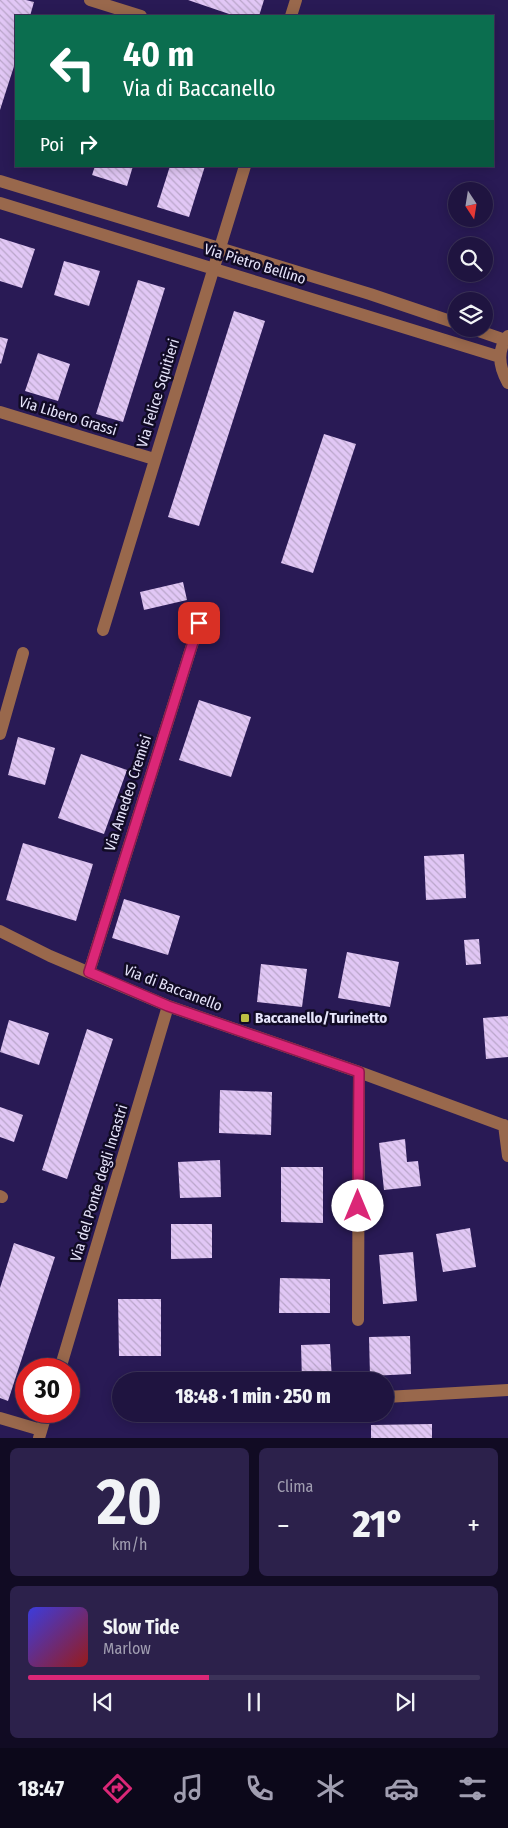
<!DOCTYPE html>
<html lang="it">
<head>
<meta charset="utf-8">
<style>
	:root { --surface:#1f1440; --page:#2c214b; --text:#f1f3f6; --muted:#a19eb1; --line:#3c3359; --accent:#db2777 }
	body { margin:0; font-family:"Fira Sans Condensed",sans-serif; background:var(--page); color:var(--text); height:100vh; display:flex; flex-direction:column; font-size:19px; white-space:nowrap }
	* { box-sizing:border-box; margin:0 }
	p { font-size:16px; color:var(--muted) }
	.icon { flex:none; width:28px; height:28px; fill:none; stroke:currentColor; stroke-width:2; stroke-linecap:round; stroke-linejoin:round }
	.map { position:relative; height:1438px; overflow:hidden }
	.side { display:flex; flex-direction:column; gap:10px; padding:10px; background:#110b23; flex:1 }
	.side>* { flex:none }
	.banner { position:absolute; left:15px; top:15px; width:479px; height:152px; border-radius:0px; box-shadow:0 2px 12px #0003,0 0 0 1px var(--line); background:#0b6e4f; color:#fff; overflow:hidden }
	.needle { width:32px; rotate:168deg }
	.buttons { position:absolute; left:448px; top:182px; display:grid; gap:10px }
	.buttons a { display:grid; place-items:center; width:45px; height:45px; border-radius:50%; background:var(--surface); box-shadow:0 2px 12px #0003,0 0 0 1px var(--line); font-size:25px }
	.speed { position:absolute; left:15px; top:1358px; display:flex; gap:10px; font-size:25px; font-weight:700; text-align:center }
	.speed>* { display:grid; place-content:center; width:65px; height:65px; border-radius:50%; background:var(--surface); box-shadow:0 2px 12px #0003,0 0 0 1px var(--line); line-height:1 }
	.speed .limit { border:8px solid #d22; background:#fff; color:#111 }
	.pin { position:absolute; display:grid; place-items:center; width:42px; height:42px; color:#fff; margin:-21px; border-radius:10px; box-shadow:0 2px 8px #0006 }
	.me { position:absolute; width:55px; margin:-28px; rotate:0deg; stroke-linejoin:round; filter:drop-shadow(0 0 4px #0008) }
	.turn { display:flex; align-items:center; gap:18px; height:105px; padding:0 25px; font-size:22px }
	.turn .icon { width:65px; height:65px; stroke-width:2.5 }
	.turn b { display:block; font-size:35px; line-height:42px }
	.then { display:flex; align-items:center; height:48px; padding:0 25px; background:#0003; gap:10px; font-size:19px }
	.big { font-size:38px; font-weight:800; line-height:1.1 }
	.side .card { flex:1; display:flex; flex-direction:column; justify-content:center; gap:8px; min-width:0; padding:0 18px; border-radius:8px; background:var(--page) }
	.side .dial { align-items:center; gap:0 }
	.dial b { font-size:65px; line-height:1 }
	.song { display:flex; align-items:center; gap:15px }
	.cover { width:60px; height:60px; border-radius:8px; background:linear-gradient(135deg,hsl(240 70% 55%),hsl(0 70% 35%)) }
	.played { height:5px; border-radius:2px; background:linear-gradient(90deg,var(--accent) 40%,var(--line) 40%) }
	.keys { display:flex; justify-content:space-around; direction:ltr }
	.heat { display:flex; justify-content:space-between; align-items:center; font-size:28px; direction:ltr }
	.side .tiles { flex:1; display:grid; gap:10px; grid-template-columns:1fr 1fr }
	.card:last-child { grid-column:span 2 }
	.trip { position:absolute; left:112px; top:1372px; width:282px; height:50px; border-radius:25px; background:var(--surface); box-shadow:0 2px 12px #0003,0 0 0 1px var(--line); font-weight:800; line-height:50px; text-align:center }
	.tab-bar { display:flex; height:80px; justify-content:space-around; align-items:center; background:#0c081a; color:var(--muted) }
	.tab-bar .icon { width:35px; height:35px }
	.tab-bar .active { color:var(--accent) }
	.tab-bar b { font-size:22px; color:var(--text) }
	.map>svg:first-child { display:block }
	.building { fill:url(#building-back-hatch) }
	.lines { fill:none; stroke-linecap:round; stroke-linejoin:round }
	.minor { stroke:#99684c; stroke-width:12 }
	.route-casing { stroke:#8e194d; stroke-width:12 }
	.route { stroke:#db2777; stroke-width:9 }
	.poi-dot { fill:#bdbf43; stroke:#110b25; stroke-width:2 }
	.labels { text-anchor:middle; stroke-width:5; stroke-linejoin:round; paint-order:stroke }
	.street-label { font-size:15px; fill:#e6e4fb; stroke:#110b25 }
	.poi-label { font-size:15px; font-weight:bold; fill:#e6e4fb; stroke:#110b25; text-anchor:start }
</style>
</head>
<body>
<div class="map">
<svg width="508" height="1438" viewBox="0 0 508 1438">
	<defs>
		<pattern id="building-back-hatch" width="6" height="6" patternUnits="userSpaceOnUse" patternTransform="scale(1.25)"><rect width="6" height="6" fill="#e1c7f5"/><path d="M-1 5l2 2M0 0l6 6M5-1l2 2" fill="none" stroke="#baa6ca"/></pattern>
	</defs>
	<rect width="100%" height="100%" fill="#291a55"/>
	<path class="building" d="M 0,0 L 26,0 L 34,2 L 30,16 L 16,16 L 16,60 L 0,110 Z
		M 188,0 L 264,0 L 259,16 L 235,16 Z
		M 95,166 L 133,166 L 127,186 L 92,175 Z
		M 170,166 L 205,166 L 189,217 L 157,207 Z
		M 0,238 L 35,249 L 22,288 L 0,281 Z
		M 64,261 L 100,271 L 89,306 L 54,295 Z
		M 138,280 L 165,288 L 123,422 L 96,414 Z
		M 234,311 L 265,321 L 199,526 L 168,517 Z
		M 0,337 L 8,339 L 1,364 L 0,363 Z
		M 38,353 L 70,364 L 58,401 L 25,391 Z
		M 324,434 L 356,444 L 313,573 L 281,563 Z
		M 183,582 L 187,600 L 144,610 L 140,592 Z
		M 199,700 L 251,717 L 231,777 L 179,760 Z
		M 18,737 L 55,748 L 45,785 L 8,775 Z
		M 81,754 L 127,770 L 104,834 L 58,818 Z
		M 23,843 L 93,864 L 76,921 L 6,900 Z
		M 464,854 L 466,898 L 426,900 L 424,856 Z
		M 124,899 L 180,916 L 168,955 L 112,938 Z
		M 479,939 L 481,964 L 466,965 L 464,940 Z
		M 347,952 L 399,962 L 390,1007 L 338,998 Z
		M 261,964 L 307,969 L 302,1007 L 257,1002 Z
		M 508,1016 L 508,1057 L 486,1059 L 483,1018 Z
		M 9,1020 L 49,1033 L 39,1065 L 0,1052 Z
		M 87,1029 L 113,1039 L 67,1179 L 42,1170 Z
		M 220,1090 L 272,1092 L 271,1135 L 219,1133 Z
		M 0,1107 L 23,1115 L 14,1142 L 0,1137 Z
		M 405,1139 L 407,1162 L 418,1161 L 421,1186 L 384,1190 L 379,1143 Z
		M 220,1160 L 221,1197 L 180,1198 L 178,1162 Z
		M 281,1167 L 323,1167 L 323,1223 L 281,1222 Z
		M 171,1224 L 212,1224 L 212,1258 L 171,1259 Z
		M 470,1228 L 476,1267 L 443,1272 L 436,1234 Z
		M 14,1243 L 55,1257 L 8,1401 L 0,1398 L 0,1288 Z
		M 413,1252 L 417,1301 L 383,1304 L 379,1255 Z
		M 280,1278 L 330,1279 L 330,1313 L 279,1313 Z
		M 118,1299 L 161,1299 L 161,1356 L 119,1356 Z
		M 410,1336 L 411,1374 L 370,1376 L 369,1337 Z
		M 330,1344 L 332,1381 L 302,1381 L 301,1345 Z
		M 432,1424 L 432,1438 L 371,1438 L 371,1425 Z"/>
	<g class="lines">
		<path class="minor" d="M 90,0 L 141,16
			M 291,16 L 296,0
			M 0,181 L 370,294 L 456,323
			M 0,203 L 500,357
			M 473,329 L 505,340
			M 508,336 C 496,351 499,367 508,383
			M 0,412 L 154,459
			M 103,630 L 245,166
			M 0,734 L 23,653
			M 0,931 L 50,956 L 168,1006 L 359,1072 L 508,1127
			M 89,972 L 199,623
			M 504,1125 L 508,1156
			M 0,1196 L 2,1197
			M 358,1320 L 359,1072
			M 60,1369 L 168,1006
			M 386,1397 L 508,1390
			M 0,1418 L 41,1430
			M 39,1438 L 47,1411"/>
	</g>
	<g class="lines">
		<g class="route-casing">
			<path id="route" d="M 199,623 L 89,972 L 168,1006 L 359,1072 L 358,1206"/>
		</g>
		<use href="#route" class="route"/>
	</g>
	<rect class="poi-dot" x="240" y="1013" width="10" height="10" rx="2.5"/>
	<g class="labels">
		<g class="street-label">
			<text transform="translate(255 264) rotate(17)" y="5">Via Pietro Bellino</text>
			<text transform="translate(158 393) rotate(-73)" y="5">Via Felice Squitieri</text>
			<text transform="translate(68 416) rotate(17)" y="5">Via Libero Grassi</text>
			<text transform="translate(128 793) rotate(-72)" y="5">Via Amedeo Cremisi</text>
			<text transform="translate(173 988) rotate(21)" y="5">Via di Baccanello</text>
			<text transform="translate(99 1183) rotate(-73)" y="5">Via del Ponte degli Incastri</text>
		</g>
		<g class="poi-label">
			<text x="255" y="1023">Baccanello/Turinetto</text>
		</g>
	</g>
</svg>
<div class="buttons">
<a><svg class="needle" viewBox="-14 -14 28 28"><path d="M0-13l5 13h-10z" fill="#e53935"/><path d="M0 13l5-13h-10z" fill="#a19eb1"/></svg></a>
<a><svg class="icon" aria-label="search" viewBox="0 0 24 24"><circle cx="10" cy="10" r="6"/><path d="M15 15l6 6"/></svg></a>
<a><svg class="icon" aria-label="layers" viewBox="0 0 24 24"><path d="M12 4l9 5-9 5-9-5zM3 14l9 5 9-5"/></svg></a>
</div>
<div class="speed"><div class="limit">30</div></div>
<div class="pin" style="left:199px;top:623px;background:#d93025"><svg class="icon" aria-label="arrive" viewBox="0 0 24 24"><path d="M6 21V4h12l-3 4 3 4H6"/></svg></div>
<svg class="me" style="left:358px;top:1206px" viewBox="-20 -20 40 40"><circle r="19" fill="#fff"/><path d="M0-13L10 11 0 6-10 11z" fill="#db2777"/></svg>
<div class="trip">18:48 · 1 min · 250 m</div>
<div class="banner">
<div class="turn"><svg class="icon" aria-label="left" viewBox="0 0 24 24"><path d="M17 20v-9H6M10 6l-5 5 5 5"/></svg><div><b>40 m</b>Via di Baccanello</div></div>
<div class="then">Poi<svg class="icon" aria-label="right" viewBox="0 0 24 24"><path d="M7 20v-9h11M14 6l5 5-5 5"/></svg></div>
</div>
</div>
<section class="side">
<div class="tiles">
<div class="card dial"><b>20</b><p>km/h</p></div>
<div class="card"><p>Clima</p>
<div class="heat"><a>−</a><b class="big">21°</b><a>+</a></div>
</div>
<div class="card">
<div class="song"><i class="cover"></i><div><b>Slow Tide</b><p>Marlow</p></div></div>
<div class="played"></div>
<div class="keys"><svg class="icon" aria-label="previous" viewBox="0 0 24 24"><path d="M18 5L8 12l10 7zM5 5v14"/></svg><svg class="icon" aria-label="pause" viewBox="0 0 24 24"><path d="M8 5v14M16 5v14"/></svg><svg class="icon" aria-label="next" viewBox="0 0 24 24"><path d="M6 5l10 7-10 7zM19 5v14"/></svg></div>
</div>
</div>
</section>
<nav class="tab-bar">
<b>18:47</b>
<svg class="icon active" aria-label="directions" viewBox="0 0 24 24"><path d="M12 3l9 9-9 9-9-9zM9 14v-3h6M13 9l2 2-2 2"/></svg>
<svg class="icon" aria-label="music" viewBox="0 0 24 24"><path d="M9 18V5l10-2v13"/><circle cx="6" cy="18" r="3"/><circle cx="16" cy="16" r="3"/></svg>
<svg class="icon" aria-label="phone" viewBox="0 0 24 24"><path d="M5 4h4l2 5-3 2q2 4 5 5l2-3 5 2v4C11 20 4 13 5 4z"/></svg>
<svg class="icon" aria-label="climate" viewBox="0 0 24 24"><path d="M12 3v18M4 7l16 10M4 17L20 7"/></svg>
<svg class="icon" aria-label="car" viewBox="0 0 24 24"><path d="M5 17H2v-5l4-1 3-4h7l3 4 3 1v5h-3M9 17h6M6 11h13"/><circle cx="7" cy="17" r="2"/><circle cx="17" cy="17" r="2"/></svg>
<svg class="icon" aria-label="filters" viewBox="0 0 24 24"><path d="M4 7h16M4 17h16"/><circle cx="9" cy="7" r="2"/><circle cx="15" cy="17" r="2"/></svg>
</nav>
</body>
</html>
